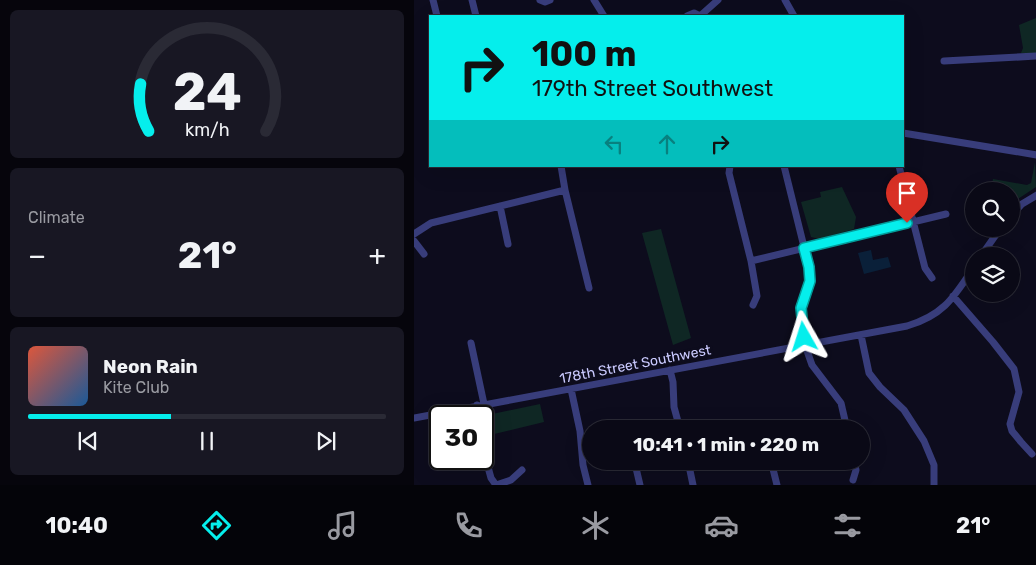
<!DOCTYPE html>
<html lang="en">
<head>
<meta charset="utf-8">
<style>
	:root { --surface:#0a0916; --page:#181723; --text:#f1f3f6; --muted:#999aa1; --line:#2a2a35; --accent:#05eeec }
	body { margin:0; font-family:Rubik,sans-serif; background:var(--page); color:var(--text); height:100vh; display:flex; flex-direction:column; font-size:19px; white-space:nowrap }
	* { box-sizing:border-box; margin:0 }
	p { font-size:16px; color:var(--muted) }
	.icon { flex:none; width:28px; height:28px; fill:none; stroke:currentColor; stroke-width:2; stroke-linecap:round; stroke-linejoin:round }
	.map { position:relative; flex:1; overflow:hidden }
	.sheet { display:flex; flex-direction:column; gap:10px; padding:10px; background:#06050c; width:414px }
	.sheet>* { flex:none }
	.top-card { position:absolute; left:15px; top:15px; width:475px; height:152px; border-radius:0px; box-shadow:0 5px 20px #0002,0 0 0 1px var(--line); background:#05eeec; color:#111; overflow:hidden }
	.controls { position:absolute; left:551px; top:182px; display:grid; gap:10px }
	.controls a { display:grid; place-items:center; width:55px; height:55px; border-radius:50%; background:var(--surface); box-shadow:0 5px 20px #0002,0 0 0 1px var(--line); font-size:25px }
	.speed { position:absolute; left:15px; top:405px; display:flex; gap:10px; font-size:25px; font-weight:700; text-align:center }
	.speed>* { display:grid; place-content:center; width:65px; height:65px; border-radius:50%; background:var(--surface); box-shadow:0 5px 20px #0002,0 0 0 1px var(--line); line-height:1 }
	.speed .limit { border:2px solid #111; border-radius:8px; background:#fff; color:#111 }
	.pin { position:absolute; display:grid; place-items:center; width:42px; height:42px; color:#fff; margin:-51px -21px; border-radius:50% 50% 50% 0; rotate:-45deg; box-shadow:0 0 5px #0007 }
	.pin .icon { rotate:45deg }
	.me { position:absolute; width:55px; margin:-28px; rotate:354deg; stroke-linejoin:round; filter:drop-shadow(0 0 4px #0008) }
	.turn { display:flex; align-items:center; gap:18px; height:105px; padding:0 20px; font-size:22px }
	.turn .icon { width:65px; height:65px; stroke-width:2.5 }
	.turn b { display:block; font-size:35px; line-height:42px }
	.lanes { display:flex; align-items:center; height:48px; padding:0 20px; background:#0003; justify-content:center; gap:25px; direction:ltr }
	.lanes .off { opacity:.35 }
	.big { font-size:38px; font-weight:700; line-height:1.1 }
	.sheet .card { flex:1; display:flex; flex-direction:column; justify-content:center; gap:8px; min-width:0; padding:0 18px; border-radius:8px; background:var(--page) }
	.sheet .dial { align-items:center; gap:0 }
	.dial svg { height:130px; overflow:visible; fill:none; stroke:var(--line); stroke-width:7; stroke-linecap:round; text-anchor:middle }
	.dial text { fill:var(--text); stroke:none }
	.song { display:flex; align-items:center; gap:15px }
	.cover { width:60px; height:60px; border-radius:8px; background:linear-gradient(135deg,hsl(10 70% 55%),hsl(210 70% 35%)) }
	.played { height:5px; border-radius:2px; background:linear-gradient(90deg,var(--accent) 40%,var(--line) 40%) }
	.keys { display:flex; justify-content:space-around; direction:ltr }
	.heat { display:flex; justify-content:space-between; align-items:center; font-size:28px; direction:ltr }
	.trip { position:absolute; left:168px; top:420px; width:288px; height:50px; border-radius:25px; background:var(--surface); box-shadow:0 5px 20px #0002,0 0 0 1px var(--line); font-weight:700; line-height:50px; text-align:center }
	.tab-bar { display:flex; height:80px; justify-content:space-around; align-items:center; background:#040409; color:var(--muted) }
	.tab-bar .icon { width:35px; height:35px }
	.tab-bar .current { color:var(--accent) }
	.tab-bar b { font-size:22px; color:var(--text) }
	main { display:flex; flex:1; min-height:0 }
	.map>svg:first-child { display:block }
	.green { fill:#0f2724 }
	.water { fill:#0a2039 }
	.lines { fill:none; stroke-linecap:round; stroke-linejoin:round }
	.minor { stroke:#383d7b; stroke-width:7 }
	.route-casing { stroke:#039b99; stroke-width:12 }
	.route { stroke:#05eeec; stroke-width:9 }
	.labels { text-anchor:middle; stroke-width:5; stroke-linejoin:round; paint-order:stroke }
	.street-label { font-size:14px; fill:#cacafe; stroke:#0d0c1d }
</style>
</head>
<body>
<main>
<section class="sheet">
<div class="card dial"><svg viewBox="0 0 100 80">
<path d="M14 69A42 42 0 1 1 86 69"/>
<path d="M14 69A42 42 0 0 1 9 40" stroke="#05eeec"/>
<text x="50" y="56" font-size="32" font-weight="700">24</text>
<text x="50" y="72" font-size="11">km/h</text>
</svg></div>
<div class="card"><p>Climate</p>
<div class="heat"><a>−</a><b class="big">21°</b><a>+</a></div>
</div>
<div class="card">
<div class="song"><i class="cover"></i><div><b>Neon Rain</b><p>Kite Club</p></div></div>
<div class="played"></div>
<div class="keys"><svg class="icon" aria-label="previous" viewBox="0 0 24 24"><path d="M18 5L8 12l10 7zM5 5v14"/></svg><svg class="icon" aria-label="pause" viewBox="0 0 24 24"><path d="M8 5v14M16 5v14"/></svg><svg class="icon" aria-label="next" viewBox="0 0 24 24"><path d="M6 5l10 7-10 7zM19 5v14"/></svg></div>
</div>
</section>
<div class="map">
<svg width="623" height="485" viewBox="0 0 623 485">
	<rect width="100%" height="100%" fill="#0d0c1d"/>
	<path class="green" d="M 622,18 L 622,53 L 607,53 L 609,48 L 605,25 Z
		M 621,162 L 622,187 L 598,203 L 598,191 L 577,191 L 579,179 L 613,185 L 617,183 Z
		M 428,187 L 442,217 L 440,229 L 405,239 L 397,237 L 387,202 L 407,197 L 406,192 Z
		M 247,229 L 277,338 L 259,345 L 228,233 Z
		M 126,404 L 130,422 L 76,435 L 74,419 L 78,414 Z"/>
	<path class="water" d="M 457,250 L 459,260 L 474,257 L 477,267 L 450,274 L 444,253 Z"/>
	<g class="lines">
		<path class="minor" d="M 19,0 L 23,16
			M 58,0 L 62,16
			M 126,0 L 131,2 L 136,0
			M 180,0 L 190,16
			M 371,0 L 380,16
			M 273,16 L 280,13 L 286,16
			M 286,16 L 304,0
			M 530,61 L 623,56
			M 489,133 L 623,155
			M 147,166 L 151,190 L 175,288
			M 316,166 L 315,173 L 337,261 L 343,296 L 339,305
			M 370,166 L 395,267 L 396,281 L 387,308 L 391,345 L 398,365 L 427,403 L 433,429
			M 485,166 L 511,268 L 518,278
			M 86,206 L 94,244
			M 598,215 L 608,204 L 623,195
			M 0,234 L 17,223 L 151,190
			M 0,241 L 10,254
			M 567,256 L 586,229
			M 337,261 L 532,214
			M 539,296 L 579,342 L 600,369 L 605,392 L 596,424 L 598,431 L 607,442 L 618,454
			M 447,335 L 455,373 L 466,387 L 490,410 L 510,441 L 520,465 L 520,485
			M 57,343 L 70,404
			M 256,370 L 259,382 L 260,407 L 266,429
			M 157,389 L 166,431 L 169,465 L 174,485
			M 63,405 L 65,416
			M 0,418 L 493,326 C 530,315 540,297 560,267
			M 69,449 L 77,478 L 82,485
			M 169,455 L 176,453
			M 218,461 L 222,468 L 226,485
			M 274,461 L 279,485
			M 357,461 L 363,485
			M 439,480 L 442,470 L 440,461
			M 82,485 L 97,480 L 108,470"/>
	</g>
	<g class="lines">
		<g class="route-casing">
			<path id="route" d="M 390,337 L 387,308 L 396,281 L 395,267 L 390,248 L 493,223"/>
		</g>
		<use href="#route" class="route"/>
	</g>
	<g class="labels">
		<g class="street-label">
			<text transform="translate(221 364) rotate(-11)" y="5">178th Street Southwest</text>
		</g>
	</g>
</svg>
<div class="controls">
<a><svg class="icon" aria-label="search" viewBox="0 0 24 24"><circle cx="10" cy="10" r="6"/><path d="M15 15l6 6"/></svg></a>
<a><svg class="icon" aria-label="layers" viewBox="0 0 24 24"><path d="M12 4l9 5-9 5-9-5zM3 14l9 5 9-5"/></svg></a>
</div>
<div class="speed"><div class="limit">30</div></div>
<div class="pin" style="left:493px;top:223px;background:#d93025"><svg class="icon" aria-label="arrive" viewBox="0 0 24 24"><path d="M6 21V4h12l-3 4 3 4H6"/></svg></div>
<svg class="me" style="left:390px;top:337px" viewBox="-20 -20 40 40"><path d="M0-17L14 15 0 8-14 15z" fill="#05eeec" stroke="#fff" stroke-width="4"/></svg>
<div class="trip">10:41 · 1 min · 220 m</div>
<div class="top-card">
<div class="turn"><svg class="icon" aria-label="right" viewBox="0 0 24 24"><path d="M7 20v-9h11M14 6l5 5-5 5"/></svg><div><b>100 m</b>179th Street Southwest</div></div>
<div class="lanes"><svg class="icon off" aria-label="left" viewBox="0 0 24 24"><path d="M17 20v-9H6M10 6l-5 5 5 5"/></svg><svg class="icon off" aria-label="ahead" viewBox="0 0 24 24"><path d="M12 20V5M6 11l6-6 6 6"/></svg><svg class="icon" aria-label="right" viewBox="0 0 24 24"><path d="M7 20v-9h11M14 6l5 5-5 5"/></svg></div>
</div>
</div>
</main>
<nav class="tab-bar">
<b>10:40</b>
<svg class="icon current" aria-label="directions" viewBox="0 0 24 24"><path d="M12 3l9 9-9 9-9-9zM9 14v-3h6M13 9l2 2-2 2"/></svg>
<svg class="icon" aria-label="music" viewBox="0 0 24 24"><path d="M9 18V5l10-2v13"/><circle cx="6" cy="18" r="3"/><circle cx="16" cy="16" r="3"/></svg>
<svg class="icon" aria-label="phone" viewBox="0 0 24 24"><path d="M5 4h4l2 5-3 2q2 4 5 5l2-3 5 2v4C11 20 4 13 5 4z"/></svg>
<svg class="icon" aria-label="climate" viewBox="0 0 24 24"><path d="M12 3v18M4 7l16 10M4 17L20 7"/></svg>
<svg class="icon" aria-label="car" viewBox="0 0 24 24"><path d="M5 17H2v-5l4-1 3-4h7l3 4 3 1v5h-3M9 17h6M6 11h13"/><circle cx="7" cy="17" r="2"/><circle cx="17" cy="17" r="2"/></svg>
<svg class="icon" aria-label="filters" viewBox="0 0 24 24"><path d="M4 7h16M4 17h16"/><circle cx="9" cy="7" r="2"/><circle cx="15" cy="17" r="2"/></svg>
<b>21°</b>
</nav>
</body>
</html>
